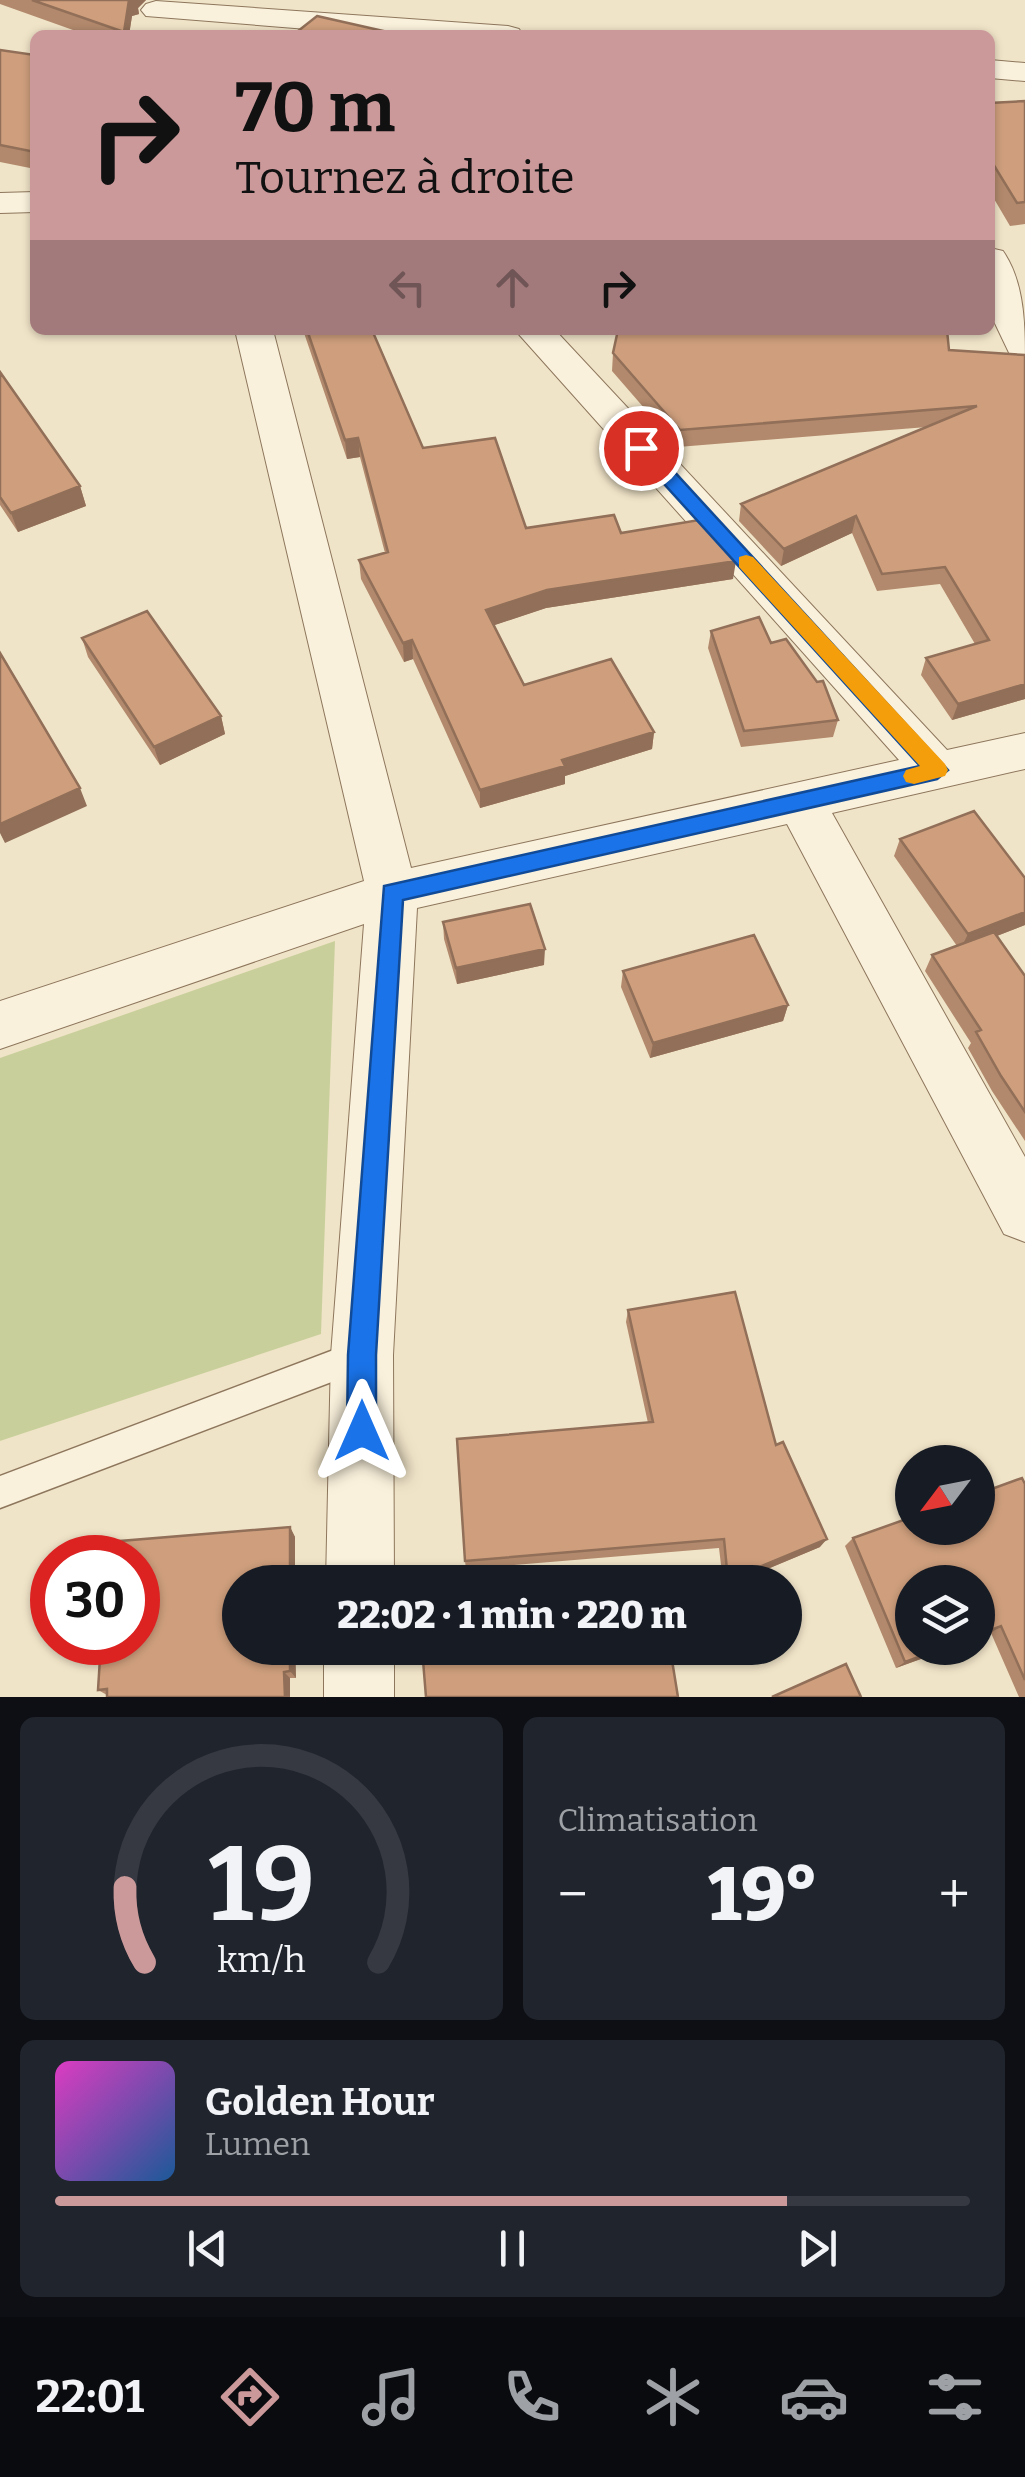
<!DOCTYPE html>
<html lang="fr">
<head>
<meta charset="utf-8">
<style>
	:root { --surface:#171b24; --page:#20242c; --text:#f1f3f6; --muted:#9ea1a6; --line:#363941; --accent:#cc999b }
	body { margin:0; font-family:Bitter,serif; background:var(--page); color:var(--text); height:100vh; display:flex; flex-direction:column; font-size:38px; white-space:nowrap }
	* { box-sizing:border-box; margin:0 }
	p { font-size:32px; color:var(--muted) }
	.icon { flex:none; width:55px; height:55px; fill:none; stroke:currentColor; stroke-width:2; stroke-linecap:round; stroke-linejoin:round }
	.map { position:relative; height:1697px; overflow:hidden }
	.drawer { display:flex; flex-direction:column; gap:20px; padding:20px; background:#0d0f14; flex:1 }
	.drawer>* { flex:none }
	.hud { position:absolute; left:30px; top:30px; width:965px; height:305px; border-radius:15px; box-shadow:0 2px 8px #0004; background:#cc999b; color:#111; overflow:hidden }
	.needle { width:65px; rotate:238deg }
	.buttons { position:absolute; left:895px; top:1445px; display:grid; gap:20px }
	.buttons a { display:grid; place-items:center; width:100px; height:100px; border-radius:50%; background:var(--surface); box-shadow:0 2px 8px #0004; font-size:50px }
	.speed { position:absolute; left:30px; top:1535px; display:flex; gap:20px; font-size:50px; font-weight:700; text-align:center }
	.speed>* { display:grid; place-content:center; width:130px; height:130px; border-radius:50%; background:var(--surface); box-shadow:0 2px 8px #0004; line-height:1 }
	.speed .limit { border:15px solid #d22; background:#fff; color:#111 }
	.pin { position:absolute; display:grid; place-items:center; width:85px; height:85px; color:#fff; margin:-42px; border:5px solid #fff; border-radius:50%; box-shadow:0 2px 10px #0007 }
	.me { position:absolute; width:110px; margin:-55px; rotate:0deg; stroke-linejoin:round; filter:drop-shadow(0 0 8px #0008) }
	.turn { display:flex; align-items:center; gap:35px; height:210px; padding:0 40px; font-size:45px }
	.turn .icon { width:130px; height:130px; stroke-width:2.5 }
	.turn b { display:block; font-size:70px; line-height:85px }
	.lanes { display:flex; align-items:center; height:95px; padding:0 40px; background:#0003; justify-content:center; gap:50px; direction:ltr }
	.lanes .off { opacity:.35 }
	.big { font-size:75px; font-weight:800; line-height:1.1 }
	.drawer .tile { flex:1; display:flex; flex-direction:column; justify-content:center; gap:15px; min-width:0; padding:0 35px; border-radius:15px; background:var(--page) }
	.drawer .dial { align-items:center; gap:0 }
	.dial svg { height:260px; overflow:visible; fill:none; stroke:var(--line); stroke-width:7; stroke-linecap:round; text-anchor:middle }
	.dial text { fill:var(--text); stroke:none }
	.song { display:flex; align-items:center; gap:30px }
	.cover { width:120px; height:120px; border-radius:15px; background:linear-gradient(135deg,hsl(310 70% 55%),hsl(210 70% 35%)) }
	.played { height:10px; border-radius:5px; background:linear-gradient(90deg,var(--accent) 80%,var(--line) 80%) }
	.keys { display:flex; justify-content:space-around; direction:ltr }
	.heat { display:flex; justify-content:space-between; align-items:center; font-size:55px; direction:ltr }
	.drawer .tiles { flex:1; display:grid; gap:20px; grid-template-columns:1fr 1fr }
	.tile:last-child { grid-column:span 2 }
	.trip { position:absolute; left:222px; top:1565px; width:580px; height:100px; border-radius:50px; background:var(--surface); box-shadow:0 2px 8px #0004; font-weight:800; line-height:100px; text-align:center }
	.tabs { display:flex; height:160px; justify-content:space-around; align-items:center; background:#090b0e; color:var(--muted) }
	.tabs .icon { width:70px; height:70px }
	.tabs .selected { color:var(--accent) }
	.tabs b { font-size:45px; color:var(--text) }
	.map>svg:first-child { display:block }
	.green { fill:#c9cf9b }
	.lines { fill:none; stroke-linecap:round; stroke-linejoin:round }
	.service-casing { stroke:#8d765c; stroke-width:3 }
	.minor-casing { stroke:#8d765c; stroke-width:2 }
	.service { fill:#faf1dc; fill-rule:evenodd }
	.minor { fill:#faf1dc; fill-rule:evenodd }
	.wall { fill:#b2896c }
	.shaded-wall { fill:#916f58 }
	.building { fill:#cf9f7d; stroke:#916f58; stroke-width:2.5 }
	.route { fill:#1a73e8; stroke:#114b97; stroke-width:2.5 }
	.slow { fill:#f59e0b }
</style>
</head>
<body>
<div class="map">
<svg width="1025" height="1697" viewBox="0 0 1025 1697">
	<rect width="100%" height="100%" fill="#f0e4c8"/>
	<path class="green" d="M 335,941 L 321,1334 L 0,1441 L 0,1058 Z"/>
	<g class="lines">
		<g class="service-casing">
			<path id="service" d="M 360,1340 L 371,1345 L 376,1356 L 371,1367 L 0,1508 L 0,1476 Z"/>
		</g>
		<g class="minor-casing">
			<path id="minor" d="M 156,1 L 508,26 L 519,29 L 523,35 L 382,35 L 146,16 L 141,10 L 146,4 Z
				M 990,60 L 1025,63 L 1025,81 L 990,78 Z
				M 35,192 L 35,212 L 0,213 L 0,193 Z
				M 990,248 L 1003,251 C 1025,283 1025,326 1025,363 L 1012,359 L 990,313 Z
				M 235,330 L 273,330 L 411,868 L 899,760 L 515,330 L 555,330 L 947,750 L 1025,733 L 1025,769 L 832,813 L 1025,1157 L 1025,1242 L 1004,1234 L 787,824 L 417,908 L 393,1355 L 394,1582 L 326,1582 L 331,1355 L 364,924 L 0,1049 L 0,1001 L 364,881 Z
				M 324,1648 L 394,1648 L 394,1697 L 324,1697 Z"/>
		</g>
		<use href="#service" class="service"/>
		<use href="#minor" class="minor"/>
	</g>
	<path class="wall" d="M 0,0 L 146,0 L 138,8 L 139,14 L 132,16 L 129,35 L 87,35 L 0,4 Z
		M 0,50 L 35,55 L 35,169 L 0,162 Z
		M 1025,101 L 1025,224 L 1010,226 L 990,192 L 990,103 Z
		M 303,330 L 372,330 L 423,448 L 526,528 L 621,533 L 733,579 L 546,608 L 494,625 L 524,685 L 654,732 L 652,749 L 565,776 L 565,784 L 480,808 L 413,659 L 404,662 L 361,579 L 359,560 L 385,553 L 360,457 L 347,459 Z
		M 949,350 L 1025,355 L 1025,699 L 952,720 L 921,675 L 926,658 L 975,644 L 940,584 L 877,591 L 852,533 L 781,566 L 739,521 L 741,504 L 927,427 L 678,447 L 612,371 L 613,353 Z
		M 0,372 L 80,486 L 86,506 L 18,532 L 0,505 Z
		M 711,631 L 771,643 L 817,682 L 838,720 L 833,737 L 741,747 L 708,648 Z
		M 82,638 L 221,716 L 225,734 L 160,765 L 88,657 Z
		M 900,839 L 1025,878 L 1025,925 L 997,936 L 1025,976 L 1025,1141 L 992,1091 L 968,1048 L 971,1043 L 925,971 L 932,955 L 957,946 L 894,856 Z
		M 443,922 L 544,965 L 457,984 L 444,939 Z
		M 623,971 L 788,1005 L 783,1021 L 650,1058 L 621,987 Z
		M 628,1310 L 776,1445 L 820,1547 L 736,1582 L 723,1582 L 719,1548 L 466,1569 L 465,1561 L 648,1423 L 626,1322 Z
		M 1025,1484 L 1025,1697 L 1019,1697 L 991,1633 L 978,1638 L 978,1582 L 912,1648 L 951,1648 L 896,1668 L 845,1546 L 853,1538 Z
		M 290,1527 L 295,1537 L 295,1582 L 240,1582 L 295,1648 L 296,1678 L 290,1678 L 290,1697 L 107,1697 L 107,1695 L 98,1690 Z"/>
	<path class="shaded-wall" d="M 129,0 L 146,0 L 138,8 L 139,14 L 132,16 L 129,35 L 124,35 Z
		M 358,438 L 360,457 L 347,459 L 345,440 Z
		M 80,486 L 86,506 L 18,532 L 11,513 Z
		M 856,516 L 852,533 L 781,566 L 784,549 Z
		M 736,561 L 733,579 L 546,608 L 486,628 L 486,610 L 547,590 Z
		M 412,640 L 413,659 L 404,662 L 403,643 Z
		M 1025,684 L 1025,699 L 952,720 L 958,704 Z
		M 221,716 L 225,734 L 160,765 L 154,747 Z
		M 654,732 L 652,749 L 565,776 L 565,784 L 480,808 L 480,790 L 562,760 Z
		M 80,788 L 87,806 L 5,843 L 0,833 L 0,824 Z
		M 1025,912 L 1025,925 L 960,950 L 968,934 Z
		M 545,949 L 544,965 L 457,984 L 456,968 Z
		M 788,1005 L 783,1021 L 650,1058 L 653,1043 Z
		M 290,1527 L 295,1537 L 295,1582 L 290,1582 Z
		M 827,1539 L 820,1547 L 736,1582 L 727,1582 L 728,1580 Z
		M 1001,1626 L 991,1633 L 978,1638 L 978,1635 Z
		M 290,1648 L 295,1648 L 296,1678 L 290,1671 Z
		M 943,1648 L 951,1648 L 896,1668 L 905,1662 Z
		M 284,1672 L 290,1678 L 290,1697 L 285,1697 Z"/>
	<path class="building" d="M 32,0 L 129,0 L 124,32 Z
		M 317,16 L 401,35 L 293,35 Z
		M 0,50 L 35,55 L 35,152 L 0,145 Z
		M 1025,101 L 1025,202 L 1017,203 L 990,159 L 990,103 Z
		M 307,330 L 372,330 L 423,448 L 495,438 L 526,528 L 614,515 L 621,533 L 699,520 L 736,561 L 547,590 L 486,610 L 524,685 L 611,659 L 654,732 L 562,760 L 565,766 L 480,790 L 412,640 L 403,643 L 359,560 L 388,552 L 358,438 L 345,440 Z
		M 618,330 L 947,330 L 949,350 L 1025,355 L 1025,684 L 958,704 L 926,658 L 989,640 L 945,567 L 882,574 L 856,516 L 784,549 L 741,504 L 977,406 L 680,430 L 613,353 Z
		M 0,372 L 80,486 L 11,513 L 0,497 Z
		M 147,611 L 221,716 L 154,747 L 82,638 Z
		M 759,617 L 771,643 L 786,639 L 817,682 L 823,681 L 838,720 L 744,731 L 711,631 Z
		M 0,653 L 80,788 L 0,824 Z
		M 974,811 L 1025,878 L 1025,912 L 968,934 L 900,839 Z
		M 530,904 L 545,949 L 456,968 L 443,922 Z
		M 994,932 L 1025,976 L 1025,1112 L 1001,1076 L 976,1032 L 981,1030 L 932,955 Z
		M 754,935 L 788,1005 L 653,1043 L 623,971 Z
		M 735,1292 L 776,1445 L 783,1442 L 827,1539 L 728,1580 L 724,1539 L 465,1561 L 457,1439 L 653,1422 L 628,1310 Z
		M 1022,1478 L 1025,1484 L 1025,1680 L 1001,1626 L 978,1635 L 978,1582 L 912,1582 L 912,1648 L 943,1648 L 905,1662 L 853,1538 L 912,1517 L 912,1528 L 978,1528 L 978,1494 Z
		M 290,1527 L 290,1582 L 240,1582 L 240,1648 L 290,1648 L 290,1671 L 284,1672 L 285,1697 L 107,1697 L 107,1689 L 98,1690 L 101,1642 L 138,1642 L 138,1558 L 106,1558 L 108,1542 Z
		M 422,1648 L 670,1648 L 678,1697 L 426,1697 Z
		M 846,1664 L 861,1697 L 772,1697 Z"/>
	<path class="route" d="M 641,442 L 648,443 L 948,770 L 937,779 L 403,900 L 376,1355 L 376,1431 L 372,1441 L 362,1445 L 351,1441 L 347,1431 L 348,1355 L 384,886 L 920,766 L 635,452 L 632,448 Z"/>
	<path class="slow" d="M 746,555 L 753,557 L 945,764 L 948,770 L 945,776 L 914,784 L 906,782 L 903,776 L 906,770 L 920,766 L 739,567 L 739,557 Z"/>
</svg>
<div class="buttons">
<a><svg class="needle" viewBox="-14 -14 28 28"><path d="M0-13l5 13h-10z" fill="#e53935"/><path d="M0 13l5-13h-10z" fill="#9ea1a6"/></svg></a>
<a><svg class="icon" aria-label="layers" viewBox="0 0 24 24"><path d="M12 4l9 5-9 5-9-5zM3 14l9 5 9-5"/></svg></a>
</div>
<div class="speed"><div class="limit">30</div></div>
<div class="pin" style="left:641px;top:448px;background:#d93025"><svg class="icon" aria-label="arrive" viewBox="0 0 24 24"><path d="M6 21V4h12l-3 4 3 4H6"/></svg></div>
<svg class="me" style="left:362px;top:1431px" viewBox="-20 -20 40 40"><path d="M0-17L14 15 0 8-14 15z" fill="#1a73e8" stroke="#fff" stroke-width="4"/></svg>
<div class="trip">22:02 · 1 min · 220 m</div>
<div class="hud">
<div class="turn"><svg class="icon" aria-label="right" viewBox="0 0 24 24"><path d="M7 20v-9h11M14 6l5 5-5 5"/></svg><div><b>70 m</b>Tournez à droite</div></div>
<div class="lanes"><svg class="icon off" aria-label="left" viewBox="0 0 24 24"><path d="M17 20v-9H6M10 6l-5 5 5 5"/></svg><svg class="icon off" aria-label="ahead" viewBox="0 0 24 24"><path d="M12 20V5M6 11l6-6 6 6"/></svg><svg class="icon" aria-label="right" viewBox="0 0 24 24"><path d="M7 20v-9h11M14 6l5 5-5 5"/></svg></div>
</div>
</div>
<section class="drawer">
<div class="tiles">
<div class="tile dial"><svg viewBox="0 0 100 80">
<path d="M14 69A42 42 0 1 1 86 69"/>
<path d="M14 69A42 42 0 0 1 8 46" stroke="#cc999b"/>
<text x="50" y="56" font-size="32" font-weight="700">19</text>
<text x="50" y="72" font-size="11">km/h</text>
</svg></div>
<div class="tile"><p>Climatisation</p>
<div class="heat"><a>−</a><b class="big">19°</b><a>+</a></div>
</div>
<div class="tile">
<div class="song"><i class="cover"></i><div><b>Golden Hour</b><p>Lumen</p></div></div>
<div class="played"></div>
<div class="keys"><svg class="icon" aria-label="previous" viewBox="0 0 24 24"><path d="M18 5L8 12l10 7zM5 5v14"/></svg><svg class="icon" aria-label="pause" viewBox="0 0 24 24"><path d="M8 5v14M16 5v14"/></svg><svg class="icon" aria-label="next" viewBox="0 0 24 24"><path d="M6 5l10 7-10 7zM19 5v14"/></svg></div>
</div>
</div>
</section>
<nav class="tabs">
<b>22:01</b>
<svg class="icon selected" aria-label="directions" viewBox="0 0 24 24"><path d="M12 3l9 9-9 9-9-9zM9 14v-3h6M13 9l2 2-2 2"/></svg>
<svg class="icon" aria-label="music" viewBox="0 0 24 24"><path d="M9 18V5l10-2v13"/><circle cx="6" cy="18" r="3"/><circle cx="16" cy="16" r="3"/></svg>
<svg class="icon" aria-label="phone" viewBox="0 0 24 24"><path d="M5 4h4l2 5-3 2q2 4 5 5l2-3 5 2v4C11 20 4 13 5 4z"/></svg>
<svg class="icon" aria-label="climate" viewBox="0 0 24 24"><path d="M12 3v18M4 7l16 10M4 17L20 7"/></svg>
<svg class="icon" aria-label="car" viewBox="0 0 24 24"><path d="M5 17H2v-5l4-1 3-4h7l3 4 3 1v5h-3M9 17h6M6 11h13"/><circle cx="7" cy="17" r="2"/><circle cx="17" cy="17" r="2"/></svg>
<svg class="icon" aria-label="filters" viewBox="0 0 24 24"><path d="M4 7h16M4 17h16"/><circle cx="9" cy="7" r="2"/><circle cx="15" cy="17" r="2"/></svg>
</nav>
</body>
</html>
